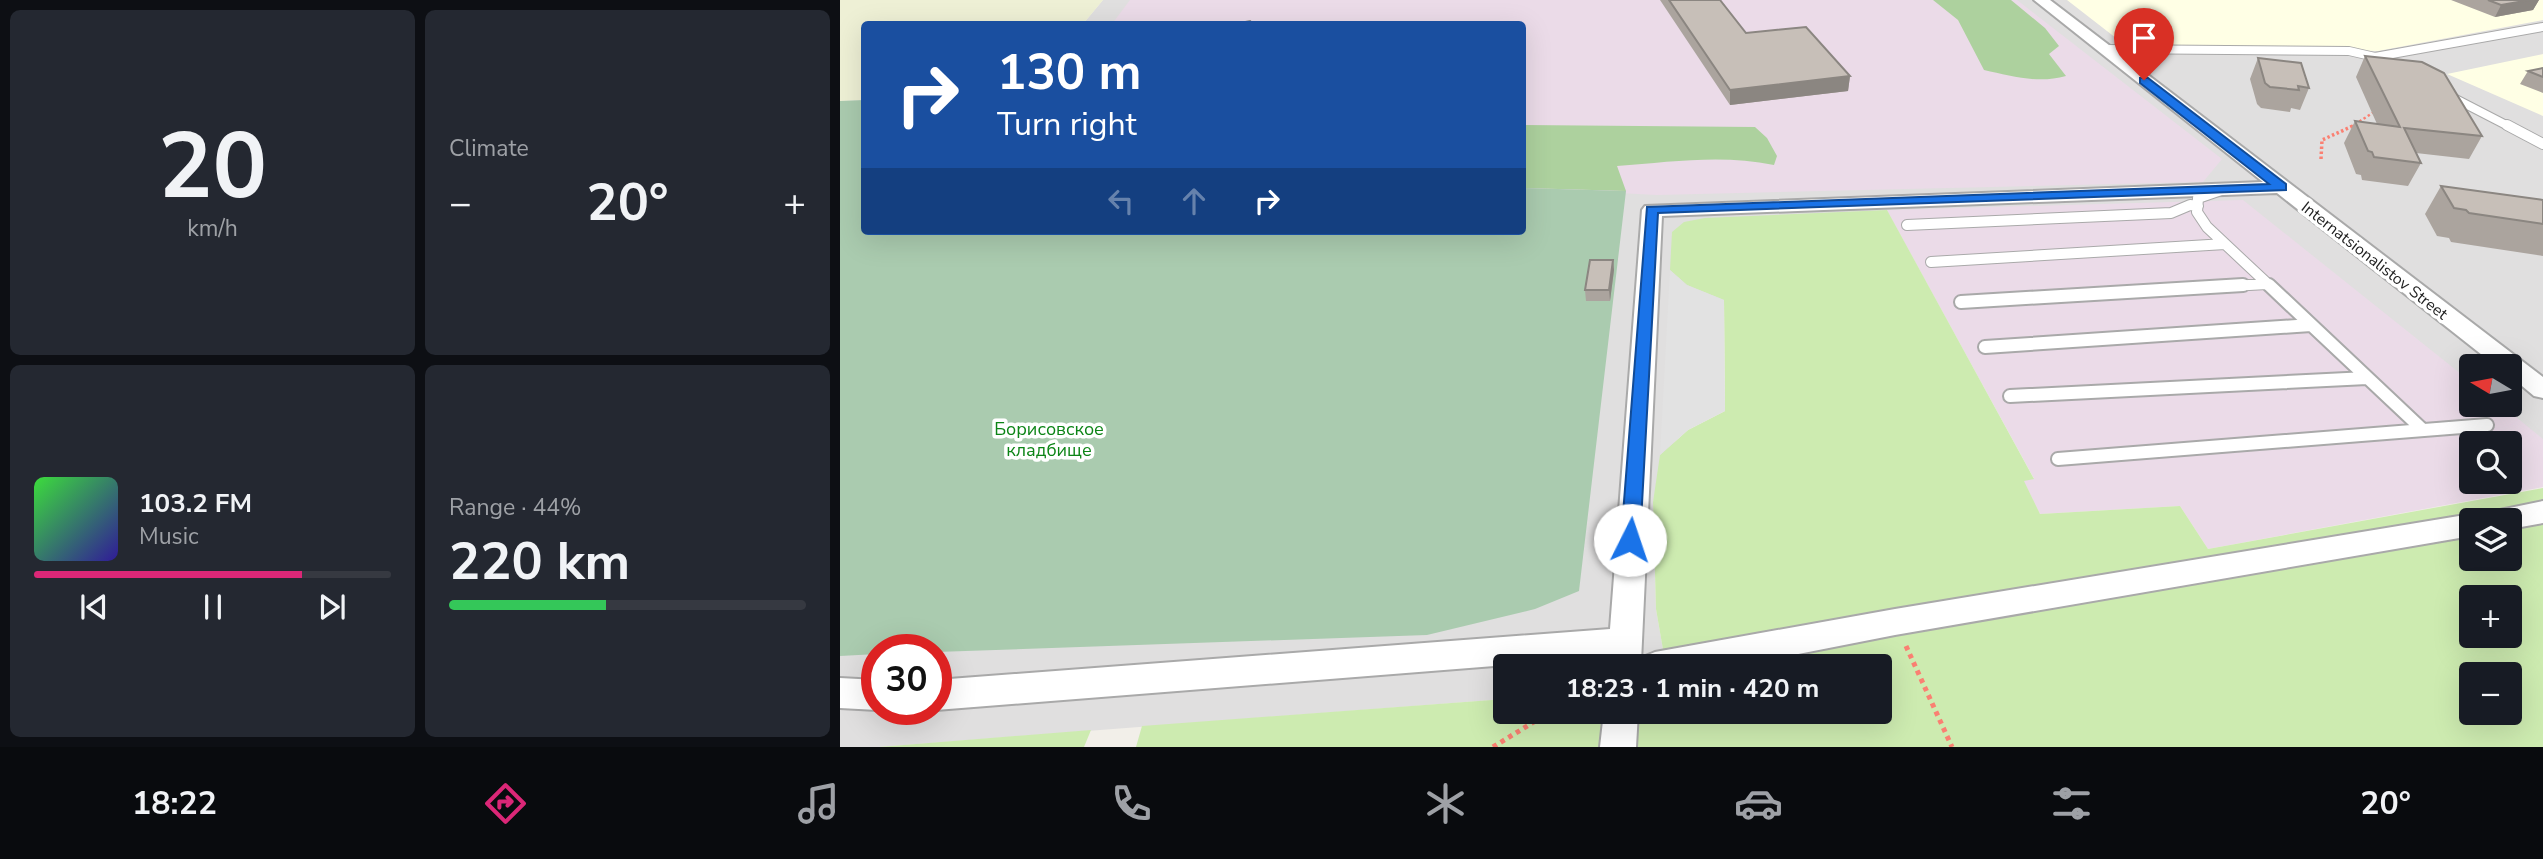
<!DOCTYPE html>
<html lang="en">
<head>
<meta charset="utf-8">
<style>
	:root { --surface:#171b24; --page:#242831; --text:#f1f3f6; --muted:#9ea1a6; --line:#363941; --accent:#db2777 }
	body { margin:0; font-family:"Nunito Sans",sans-serif; background:var(--page); color:var(--text); height:100vh; display:flex; flex-direction:column; font-size:26px; white-space:nowrap }
	* { box-sizing:border-box; margin:0 }
	p { font-size:23px; color:var(--muted) }
	.icon { flex:none; width:38px; height:38px; fill:none; stroke:currentColor; stroke-width:2; stroke-linecap:round; stroke-linejoin:round }
	.map { position:relative; flex:1; overflow:hidden }
	.sheet { display:flex; flex-direction:column; gap:10px; padding:10px; background:#0d0f14; width:840px }
	.sheet>* { flex:none }
	.guide { position:absolute; left:21px; top:21px; width:665px; height:214px; border-radius:7px; box-shadow:0 7px 28px #0002; background:#1a4fa0; color:#fff; overflow:hidden }
	.needle { width:46px; rotate:280deg }
	.buttons { position:absolute; left:1619px; top:354px; display:grid; gap:14px }
	.buttons a { display:grid; place-items:center; width:63px; height:63px; border-radius:7px; background:var(--surface); box-shadow:0 7px 28px #0002; font-size:35px }
	.speed { position:absolute; left:21px; top:634px; display:flex; gap:14px; font-size:35px; font-weight:700; text-align:center }
	.speed>* { display:grid; place-content:center; width:91px; height:91px; border-radius:50%; background:var(--surface); box-shadow:0 7px 28px #0002; line-height:1 }
	.speed .limit { border:10px solid #d22; background:#fff; color:#111 }
	.pin { position:absolute; display:grid; place-items:center; width:60px; height:60px; color:#fff; margin:-72px -30px; border-radius:50% 50% 50% 0; rotate:-45deg; box-shadow:0 0 7px #0007 }
	.pin .icon { rotate:45deg }
	.me { position:absolute; width:77px; margin:-38px; rotate:4deg; stroke-linejoin:round; filter:drop-shadow(0 0 5px #0008) }
	.turn { display:flex; align-items:center; gap:24px; height:147px; padding:0 21px; font-size:32px }
	.turn .icon { width:91px; height:91px; stroke-width:2.5 }
	.turn b { display:block; font-size:49px; line-height:60px }
	.lanes { display:flex; align-items:center; height:66px; padding:0 21px; background:#0003; justify-content:center; gap:35px; direction:ltr }
	.lanes .off { opacity:.35 }
	.big { font-size:52px; font-weight:700; line-height:1.1 }
	.sheet .card { flex:1; display:flex; flex-direction:column; justify-content:center; gap:10px; min-width:0; padding:0 24px; border-radius:10px; background:var(--page) }
	.sheet .dial { align-items:center; gap:0 }
	.dial b { font-size:91px; line-height:1 }
	.song { display:flex; align-items:center; gap:21px }
	.cover { width:84px; height:84px; border-radius:10px; background:linear-gradient(135deg,hsl(120 70% 55%),hsl(250 70% 35%)) }
	.played { height:7px; border-radius:4px; background:linear-gradient(90deg,var(--accent) 75%,var(--line) 75%) }
	.keys { display:flex; justify-content:space-around; direction:ltr }
	.heat { display:flex; justify-content:space-between; align-items:center; font-size:38px; direction:ltr }
	.charge { height:10px; border-radius:5px; background:linear-gradient(90deg,#34c759 44%,var(--line) 0) }
	.sheet .tiles { flex:1; display:grid; gap:10px; grid-template-columns:repeat(2,1fr) }
	.trip { position:absolute; left:653px; top:654px; width:399px; height:70px; border-radius:7px; background:var(--surface); box-shadow:0 7px 28px #0002; font-weight:700; line-height:70px; text-align:center }
	.dock { display:flex; height:112px; justify-content:space-around; align-items:center; background:#090b0e; color:var(--muted) }
	.dock .icon { width:49px; height:49px }
	.dock .selected { color:var(--accent) }
	.dock b { font-size:32px; color:var(--text) }
	main { display:flex; flex:1; min-height:0 }
	.map>svg:first-child { display:block }
	.residential { fill:#e0dfdf; fill-rule:evenodd }
	.industrial { fill:#ebdbe8; fill-rule:evenodd }
	.education { fill:#ffffe5 }
	.farmland { fill:#eef0d5 }
	.grass { fill:#cdebb0; fill-rule:evenodd }
	.forest { fill:#add19e }
	.cemetery { fill:#aacbaf }
	.parking { fill:#e2e2e2 }
	.lines { fill:none; stroke-linecap:round; stroke-linejoin:round }
	.lane-far2-casing { stroke:#a9a9a9; stroke-width:10 }
	.lane-far1-casing { stroke:#a9a9a9; stroke-width:12 }
	.lane-casing { stroke:#a9a9a9; stroke-width:16 }
	.street-casing { stroke:#a9a9a9; stroke-width:4 }
	.path-far2 { stroke:#fa8072; stroke-width:2.5; stroke-dasharray:2.5 2.5; stroke-linecap:butt }
	.path-far1 { stroke:#fa8072; stroke-width:3.5; stroke-dasharray:2.5 2.5; stroke-linecap:butt }
	.path { stroke:#fa8072; stroke-width:5; stroke-dasharray:4.5 4.5; stroke-linecap:butt }
	.lane-far2 { stroke:#fff; stroke-width:8 }
	.lane-far1 { stroke:#fff; stroke-width:10 }
	.lane { stroke:#fff; stroke-width:12 }
	.street { fill:#fff; fill-rule:evenodd }
	.wall { fill:#aba49e }
	.shaded-wall { fill:#8b8681 }
	.building { fill:#c7bfb8; stroke:#8b8681; stroke-width:2 }
	.route { fill:#1a73e8; stroke:#114b97; stroke-width:2 }
	.labels { text-anchor:middle; stroke-width:7; stroke-linejoin:round; paint-order:stroke }
	.far-street-label { font-size:16px; fill:#222; stroke:#fff }
	.park-label { font-size:18px; fill:#0c8416; stroke:#fff }
</style>
</head>
<body>
<main>
<section class="sheet">
<div class="tiles">
<div class="card dial"><b>20</b><p>km/h</p></div>
<div class="card"><p>Climate</p>
<div class="heat"><a>−</a><b class="big">20°</b><a>+</a></div>
</div>
<div class="card">
<div class="song"><i class="cover"></i><div><b>103.2 FM</b><p>Music</p></div></div>
<div class="played"></div>
<div class="keys"><svg class="icon" aria-label="previous" viewBox="0 0 24 24"><path d="M18 5L8 12l10 7zM5 5v14"/></svg><svg class="icon" aria-label="pause" viewBox="0 0 24 24"><path d="M8 5v14M16 5v14"/></svg><svg class="icon" aria-label="next" viewBox="0 0 24 24"><path d="M6 5l10 7-10 7zM19 5v14"/></svg></div>
</div>
<div class="card"><p>Range · 44%</p><b class="big">220 km</b><div class="charge"></div></div>
</div>
</section>
<div class="map">
<svg width="1703" height="747" viewBox="0 0 1703 747">
	<rect width="100%" height="100%" fill="#f2efe9"/>
	<path class="residential" d="M 263,0 L 1703,0 L 1703,487 L 1183,480 L 1194,478 L 1047,210 L 884,300 L 813,502 L 816,609 L 826,667 L 665,667 L 665,699 L 39,747 L 0,747 L 0,588 L 682,231 L 682,24 L 243,24 ZM 1631,366 L 1670,366 L 1670,404 L 1631,404 ZM 1631,443 L 1670,443 L 1670,481 L 1631,481 ZM 37,649 L 96,649 L 96,709 L 37,709 Z"/>
	<path class="industrial" d="M 290,0 L 1177,0 L 1382,159 L 1363,182 L 817,195 L 683,188 L 682,24 L 272,24 Z
		M 1403,200 L 1631,382 L 1631,404 L 1660,404 L 1703,439 L 1703,487 L 1368,549 L 1340,506 L 1200,514 L 1183,480 L 1194,478 L 1047,210 ZM 1631,443 L 1670,443 L 1670,481 L 1631,481 Z"/>
	<path class="education" d="M 1227,0 L 1703,0 L 1703,20 L 1538,51 L 1285,45 Z
		M 1703,54 L 1703,116 L 1607,74 Z"/>
	<path class="farmland" d="M 0,0 L 263,0 L 243,24 L 24,24 L 24,100 L 0,101 Z"/>
	<path class="grass" d="M 1047,210 L 1194,479 L 1184,481 L 1200,514 L 1340,506 L 1368,549 L 1703,488 L 1703,747 L 296,747 L 302,726 L 665,699 L 665,712 L 1040,712 L 1040,667 L 826,667 L 816,609 L 813,502 L 820,455 L 848,430 L 885,411 L 884,300 L 847,285 L 830,270 L 832,232 L 844,222 L 865,218 ZM 1631,520 L 1670,520 L 1670,558 L 1631,558 ZM 1631,597 L 1670,597 L 1670,635 L 1631,635 ZM 1631,674 L 1670,674 L 1670,712 L 1631,712 Z
		M 251,730 L 244,747 L 39,747 Z"/>
	<path class="forest" d="M 1093,0 L 1171,0 L 1205,28 L 1219,46 L 1209,54 L 1226,76 C 1198,84 1171,76 1144,70 L 1118,20 Z
		M 682,125 L 915,127 L 927,138 L 937,156 L 934,165 C 882,154 830,162 777,166 L 786,191 L 683,188 Z"/>
	<path class="cemetery" d="M 24,100 L 24,231 L 682,231 L 683,188 L 786,191 L 739,591 L 695,609 L 587,635 L 96,652 L 96,649 L 37,649 L 37,654 L 0,656 L 0,101 Z"/>
	<path class="parking" d="M 830,270 L 847,285 L 884,300 L 885,411 L 848,430 L 820,455 Z"/>
	<g class="lines">
		<g class="lane-far2-casing">
			<path id="lane-far2" d="M 1264,49 L 1509,51 L 1535,57 L 1548,64
				M 1535,57 L 1703,27
				M 1608,95 L 1670,127"/>
		</g>
		<g class="lane-far1-casing">
			<path id="lane-far1" d="M 1667,125 L 1703,144
				M 1381,190 L 1358,198 L 1357,212 L 1367,227 L 1431,287
				M 1067,225 L 1331,213 L 1350,205 L 1358,206
				M 1091,262 L 1385,244
				M 1373,287 L 1427,284"/>
		</g>
		<g class="lane-casing">
			<path id="lane" d="M 1429,285 L 1583,430
				M 1121,302 L 1403,285
				M 1145,347 L 1471,325
				M 1170,396 L 1527,378
				M 1218,459 L 1647,425"/>
		</g>
		<g class="street-casing">
			<path id="street" d="M 1194,0 L 1210,0 L 1703,377 L 1703,398 L 1694,396 L 1670,376 L 1670,366 L 1656,366 L 1437,193 L 822,216 L 801,662 L 803,657 L 815,652 L 1055,609 L 1631,514 L 1643,520 L 1631,520 L 1631,536 L 1055,635 L 892,667 L 768,667 L 768,657 L 96,710 L 92,709 L 96,709 L 96,680 L 770,629 L 802,210 L 805,206 L 1423,182 Z
				M 1703,501 L 1703,523 L 1670,529 L 1670,520 L 1646,520 L 1650,512 Z
				M 0,678 L 37,680 L 37,709 L 41,709 L 37,710 L 0,708 Z
				M 764,712 L 798,712 L 796,747 L 760,747 Z"/>
		</g>
		<path class="path-far2" d="M 1511,127 L 1537,110"/>
		<path class="path-far1" d="M 1481,159 L 1482,140 L 1515,125"/>
		<path class="path" d="M 1066,646 L 1112,747
			M 653,747 L 710,712"/>
		<use href="#lane-far2" class="lane-far2"/>
		<use href="#lane-far1" class="lane-far1"/>
		<use href="#lane" class="lane"/>
		<use href="#street" class="street"/>
	</g>
	<path class="wall" d="M 820,0 L 880,0 L 906,33 L 1010,76 L 1008,91 L 890,105 Z
		M 1611,0 L 1699,0 L 1693,10 L 1655,17 Z
		M 1525,56 L 1642,136 L 1629,159 L 1576,153 L 1581,163 L 1568,186 L 1522,180 L 1521,175 L 1516,174 L 1504,143 L 1515,121 L 1537,124 L 1516,77 Z
		M 1418,58 L 1469,88 L 1460,110 L 1451,108 L 1450,112 L 1421,108 L 1417,104 L 1410,79 Z
		M 1703,68 L 1703,93 L 1680,84 L 1688,71 Z
		M 1601,186 L 1703,200 L 1703,256 L 1611,242 L 1609,238 L 1597,236 L 1585,214 Z
		M 773,260 L 774,270 L 770,301 L 746,301 L 745,290 Z"/>
	<path class="shaded-wall" d="M 1690,0 L 1699,0 L 1693,10 L 1655,17 L 1661,5 Z
		M 1010,76 L 1008,91 L 890,105 L 890,90 Z
		M 773,260 L 774,270 L 770,301 L 769,290 Z"/>
	<path class="building" d="M 829,0 L 880,0 L 906,33 L 966,27 L 1010,76 L 890,90 Z
		M 1648,0 L 1690,0 L 1661,5 Z
		M 410,21 L 413,24 L 395,24 Z
		M 1525,56 L 1582,62 L 1604,73 L 1642,136 L 1564,128 L 1581,163 L 1534,157 L 1532,152 L 1528,151 L 1515,121 L 1560,127 Z
		M 1418,58 L 1461,63 L 1469,88 L 1458,86 L 1459,90 L 1430,87 L 1425,83 Z
		M 1703,68 L 1703,77 L 1688,71 Z
		M 1601,186 L 1703,200 L 1703,224 L 1629,213 L 1626,210 L 1614,208 Z
		M 750,260 L 773,260 L 769,290 L 745,290 Z"/>
	<path class="route" d="M 1300,78 L 1308,78 L 1446,184 L 1446,190 L 818,213 L 800,540 L 797,545 L 790,547 L 784,545 L 781,540 L 807,207 L 1429,184 L 1300,83 Z"/>
	<g class="labels">
		<g class="far-street-label">
			<text transform="translate(1535 260) rotate(38)" y="6">Internatsionalistov Street</text>
		</g>
		<g class="park-label">
			<text x="209" y="435">Борисовское<tspan x="209" dy="21">кладбище</tspan></text>
		</g>
	</g>
</svg>
<div class="buttons">
<a><svg class="needle" viewBox="-14 -14 28 28"><path d="M0-13l5 13h-10z" fill="#e53935"/><path d="M0 13l5-13h-10z" fill="#9ea1a6"/></svg></a>
<a><svg class="icon" aria-label="search" viewBox="0 0 24 24"><circle cx="10" cy="10" r="6"/><path d="M15 15l6 6"/></svg></a>
<a><svg class="icon" aria-label="layers" viewBox="0 0 24 24"><path d="M12 4l9 5-9 5-9-5zM3 14l9 5 9-5"/></svg></a>
<a>+</a>
<a>−</a>
</div>
<div class="speed"><div class="limit">30</div></div>
<div class="pin" style="left:1304px;top:80px;background:#d93025"><svg class="icon" aria-label="arrive" viewBox="0 0 24 24"><path d="M6 21V4h12l-3 4 3 4H6"/></svg></div>
<svg class="me" style="left:790px;top:540px" viewBox="-20 -20 40 40"><circle r="19" fill="#fff"/><path d="M0-13L10 11 0 6-10 11z" fill="#1a73e8"/></svg>
<div class="trip">18:23 · 1 min · 420 m</div>
<div class="guide">
<div class="turn"><svg class="icon" aria-label="right" viewBox="0 0 24 24"><path d="M7 20v-9h11M14 6l5 5-5 5"/></svg><div><b>130 m</b>Turn right</div></div>
<div class="lanes"><svg class="icon off" aria-label="left" viewBox="0 0 24 24"><path d="M17 20v-9H6M10 6l-5 5 5 5"/></svg><svg class="icon off" aria-label="ahead" viewBox="0 0 24 24"><path d="M12 20V5M6 11l6-6 6 6"/></svg><svg class="icon" aria-label="right" viewBox="0 0 24 24"><path d="M7 20v-9h11M14 6l5 5-5 5"/></svg></div>
</div>
</div>
</main>
<nav class="dock">
<b>18:22</b>
<svg class="icon selected" aria-label="directions" viewBox="0 0 24 24"><path d="M12 3l9 9-9 9-9-9zM9 14v-3h6M13 9l2 2-2 2"/></svg>
<svg class="icon" aria-label="music" viewBox="0 0 24 24"><path d="M9 18V5l10-2v13"/><circle cx="6" cy="18" r="3"/><circle cx="16" cy="16" r="3"/></svg>
<svg class="icon" aria-label="phone" viewBox="0 0 24 24"><path d="M5 4h4l2 5-3 2q2 4 5 5l2-3 5 2v4C11 20 4 13 5 4z"/></svg>
<svg class="icon" aria-label="climate" viewBox="0 0 24 24"><path d="M12 3v18M4 7l16 10M4 17L20 7"/></svg>
<svg class="icon" aria-label="car" viewBox="0 0 24 24"><path d="M5 17H2v-5l4-1 3-4h7l3 4 3 1v5h-3M9 17h6M6 11h13"/><circle cx="7" cy="17" r="2"/><circle cx="17" cy="17" r="2"/></svg>
<svg class="icon" aria-label="filters" viewBox="0 0 24 24"><path d="M4 7h16M4 17h16"/><circle cx="9" cy="7" r="2"/><circle cx="15" cy="17" r="2"/></svg>
<b>20°</b>
</nav>
</body>
</html>
